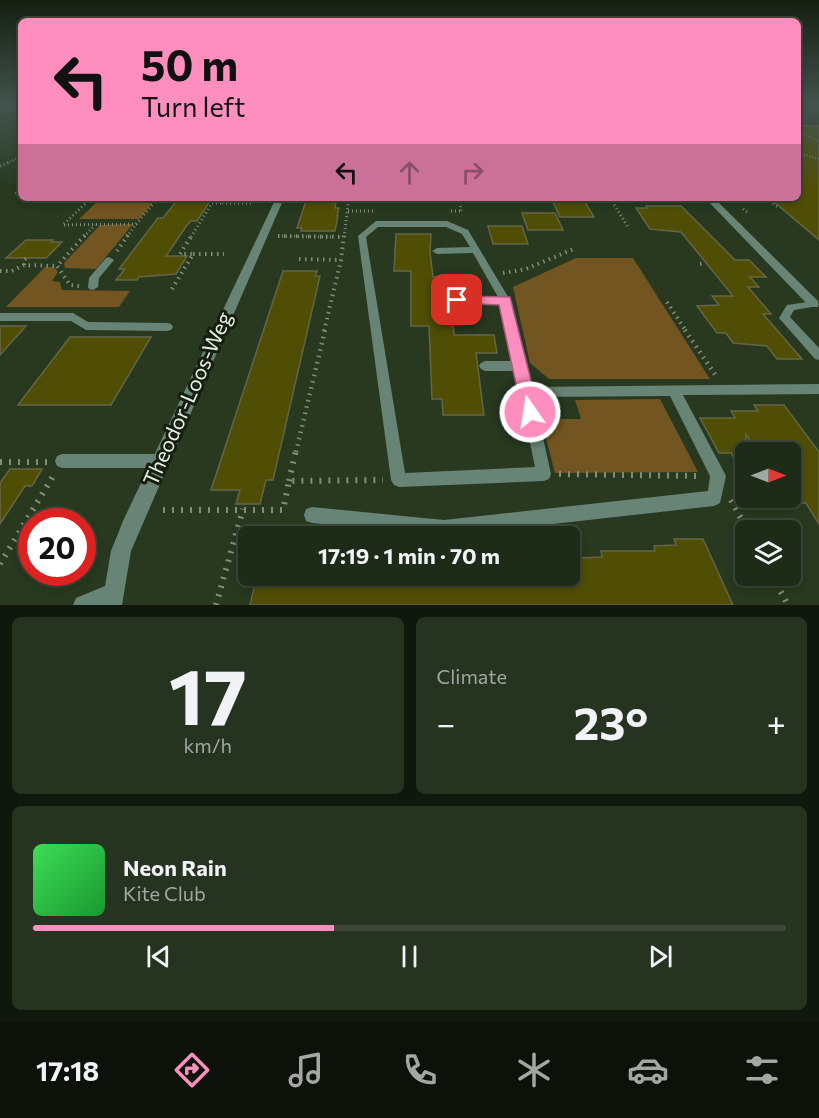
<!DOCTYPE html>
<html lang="en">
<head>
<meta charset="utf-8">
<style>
	:root { --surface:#1e2b18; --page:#263321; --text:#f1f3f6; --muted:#a1a7a2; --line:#3c4737; --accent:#fe8ebd }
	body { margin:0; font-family:Commissioner,sans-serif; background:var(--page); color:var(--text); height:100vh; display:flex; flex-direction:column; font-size:22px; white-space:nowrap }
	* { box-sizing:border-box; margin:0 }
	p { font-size:20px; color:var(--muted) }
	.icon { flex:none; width:33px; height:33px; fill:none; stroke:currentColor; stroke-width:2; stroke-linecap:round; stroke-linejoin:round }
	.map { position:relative; height:605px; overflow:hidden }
	.details { display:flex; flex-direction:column; gap:12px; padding:12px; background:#10180d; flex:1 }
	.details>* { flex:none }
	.top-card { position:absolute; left:18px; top:18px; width:783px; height:183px; border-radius:9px; box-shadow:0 3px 9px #0003,0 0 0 2px var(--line); background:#fe8ebd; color:#111; overflow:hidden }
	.needle { width:39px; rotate:90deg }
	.controls { position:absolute; left:735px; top:442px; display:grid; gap:12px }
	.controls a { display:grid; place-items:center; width:66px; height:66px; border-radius:9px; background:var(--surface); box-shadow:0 3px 9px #0003,0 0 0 2px var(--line); font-size:30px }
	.speed { position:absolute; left:18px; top:508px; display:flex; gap:12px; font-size:30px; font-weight:700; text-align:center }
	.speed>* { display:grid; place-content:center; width:78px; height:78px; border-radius:50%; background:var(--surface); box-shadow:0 3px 9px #0003,0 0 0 2px var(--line); line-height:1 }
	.speed .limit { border:9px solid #d22; background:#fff; color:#111 }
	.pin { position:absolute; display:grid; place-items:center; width:51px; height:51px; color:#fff; margin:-26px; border-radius:12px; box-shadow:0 3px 9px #0006 }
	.me { position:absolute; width:66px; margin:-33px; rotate:347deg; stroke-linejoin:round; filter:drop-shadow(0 0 4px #0008) }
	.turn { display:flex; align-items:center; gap:21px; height:126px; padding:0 24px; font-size:27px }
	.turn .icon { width:78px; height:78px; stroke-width:2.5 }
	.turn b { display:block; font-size:42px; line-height:51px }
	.lanes { display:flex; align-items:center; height:57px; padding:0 24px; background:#0003; justify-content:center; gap:30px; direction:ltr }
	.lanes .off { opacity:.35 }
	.big { font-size:45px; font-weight:700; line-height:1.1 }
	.details .tile { flex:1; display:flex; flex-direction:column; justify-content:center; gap:9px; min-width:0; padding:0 21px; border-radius:9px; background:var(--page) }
	.details .dial { align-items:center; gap:0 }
	.dial b { font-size:78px; line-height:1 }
	.song { display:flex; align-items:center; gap:18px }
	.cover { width:72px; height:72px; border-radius:9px; background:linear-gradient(135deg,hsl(130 70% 55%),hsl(130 70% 35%)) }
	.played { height:6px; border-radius:3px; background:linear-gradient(90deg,var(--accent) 40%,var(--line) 40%) }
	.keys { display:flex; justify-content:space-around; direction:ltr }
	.heat { display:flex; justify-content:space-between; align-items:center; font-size:33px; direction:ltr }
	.details .tiles { flex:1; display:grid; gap:12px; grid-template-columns:1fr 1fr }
	.tile:last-child { grid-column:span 2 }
	.trip { position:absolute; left:238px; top:526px; width:342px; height:60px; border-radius:9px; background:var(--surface); box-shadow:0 3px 9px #0003,0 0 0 2px var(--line); font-weight:700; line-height:60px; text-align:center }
	.dock { display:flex; height:96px; justify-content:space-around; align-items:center; background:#0c110a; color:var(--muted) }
	.dock .icon { width:42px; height:42px }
	.dock .selected { color:var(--accent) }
	.dock b { font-size:27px; color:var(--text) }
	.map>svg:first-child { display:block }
	.green { fill:#725521 }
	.building { fill:#504e05; stroke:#656546; stroke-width:1.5 }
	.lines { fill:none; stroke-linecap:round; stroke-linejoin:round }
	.path-far4 { stroke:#818f7a; stroke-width:2; stroke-dasharray:1 2; stroke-linecap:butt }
	.path-far3 { stroke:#818f7a; stroke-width:3; stroke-dasharray:1 3; stroke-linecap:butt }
	.path-far2 { stroke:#818f7a; stroke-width:4; stroke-dasharray:1.5 4.5; stroke-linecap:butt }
	.path-far1 { stroke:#818f7a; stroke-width:4.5; stroke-dasharray:1.5 5; stroke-linecap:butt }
	.path { stroke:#818f7a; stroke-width:6; stroke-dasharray:2 7; stroke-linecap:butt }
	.lane { fill:#678476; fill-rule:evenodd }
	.street { fill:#678476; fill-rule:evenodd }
	.route { fill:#fe8ebd; stroke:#a55c7b; stroke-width:1.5 }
	.labels { text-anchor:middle; stroke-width:6; stroke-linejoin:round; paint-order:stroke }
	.near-street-label { font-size:21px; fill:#e5f0e0; stroke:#161e12 }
</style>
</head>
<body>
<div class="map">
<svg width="819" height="605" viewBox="0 0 819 605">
	<rect width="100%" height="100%" fill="#283920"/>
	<path class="green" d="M 101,198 L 157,198 L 139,219 L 79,219 Z
		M 133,224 L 96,269 L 65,268 L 64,263 L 100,225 Z
		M 576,258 L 633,258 L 710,379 L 549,379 L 530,363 L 513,287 Z
		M 45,267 L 54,267 L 58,272 L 52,281 L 60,282 L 62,290 L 130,291 L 119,307 L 6,307 Z
		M 660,399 L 698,472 L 555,473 L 541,419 L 581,419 L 575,400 Z"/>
	<path class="building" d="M 798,126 L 819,126 L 819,240 L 773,201 L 798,201 Z
		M 179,198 L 212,198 L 197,221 L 191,221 L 187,225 L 166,256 L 187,256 L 176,274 L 139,277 L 137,280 L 116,280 L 125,269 L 119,269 L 158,218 L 163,218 Z
		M 306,201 L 336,201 L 335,208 L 339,208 L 337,216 L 338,216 L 335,231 L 301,231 L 302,228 L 297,228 Z
		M 553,202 L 585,202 L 594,217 L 560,217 Z
		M 646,206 L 681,206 L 735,260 L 749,260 L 766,277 L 750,277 L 759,287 L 748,287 L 771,314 L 763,314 L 802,359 L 777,359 L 767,346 L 733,343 L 726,333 L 717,333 L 697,306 L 719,305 L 712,296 L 733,296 L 681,232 L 650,229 L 636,208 L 647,208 Z
		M 522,213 L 555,213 L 563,230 L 528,230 Z
		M 488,226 L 522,226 L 528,244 L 493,244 Z
		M 396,234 L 431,234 L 430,252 L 433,277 L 450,277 L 454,335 L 494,335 L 497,353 L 476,353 L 484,415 L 443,415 L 442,399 L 432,399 L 429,326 L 411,326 L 411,271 L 394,271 Z
		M 26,240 L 53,240 L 51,242 L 62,242 L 46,258 L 6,258 Z
		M 283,271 L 317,271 L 315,276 L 320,276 L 273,480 L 266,480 L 260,504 L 236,504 L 240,490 L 211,490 Z
		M 0,326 L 26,326 L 0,355 Z
		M 70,337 L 151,337 L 111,405 L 18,405 Z
		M 754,405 L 784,405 L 819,452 L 819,524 L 806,503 L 790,503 L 790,453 L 757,453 L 746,434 L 746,479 L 731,453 L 719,453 L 700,418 L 735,418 L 731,411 L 758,411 Z
		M 10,469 L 42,469 L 32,486 L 25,486 L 0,524 L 0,483 Z
		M 674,539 L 703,539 L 733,605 L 250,605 L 257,576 L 444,576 L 444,579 L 570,576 L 570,565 L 581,565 L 579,558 L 602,557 L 601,551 L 655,551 L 654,546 L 676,545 Z"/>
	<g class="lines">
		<path class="path-far4" d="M 798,130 L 819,142
			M 798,153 L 819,159
			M 7,163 L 21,157"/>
		<path class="path-far3" d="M 0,166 L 10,162
			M 459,198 L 461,211
			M 610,198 L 628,227
			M 729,200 L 785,199
			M 770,201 L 779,208
			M 222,203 L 252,203
			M 743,209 L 747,212
			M 348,211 L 374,211
			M 451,211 L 461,211
			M 64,224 L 91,198
			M 64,225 L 136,224 L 158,198
			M 278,236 L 331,237
			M 84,237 L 95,225
			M 127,237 L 136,224
			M 191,237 L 212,203 L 222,203 L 225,198
			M 344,237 L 349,198"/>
		<path class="path-far2" d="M 278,236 L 344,237
			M 117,251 L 128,235
			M 193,254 L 224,254
			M 299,259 L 341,260
			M 700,264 L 706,263
			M 24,265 L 24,260 L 29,256
			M 0,271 L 12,271 L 24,265 L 57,266
			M 503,273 L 526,269 L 576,248
			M 79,286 L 70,285 L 57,266 L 85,235
			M 172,289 L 193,254 L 180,254 L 192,235
			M 667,302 L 686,331
			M 324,331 L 341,260 L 344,235"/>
		<path class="path-far1" d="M 685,330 L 716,376
			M 296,452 L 325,330"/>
		<path class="path" d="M 0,462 L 47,462
			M 559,474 L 702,476
			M 289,481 L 296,450
			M 731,500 L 748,531
			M 163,510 L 283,510 L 289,481 L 383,480
			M 0,564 L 55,473
			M 772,576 L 788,605
			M 216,605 L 243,509"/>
		<path class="lane" d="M 21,190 L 21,195 L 18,195 L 14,193 Z
			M 376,221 L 447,221 L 468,230 L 510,300 L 531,387 L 819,384 L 819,394 L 683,395 L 726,476 L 720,503 L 714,506 L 444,536 L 312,523 L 306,521 L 304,515 L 306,509 L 312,507 L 444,520 L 708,491 L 710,476 L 670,396 L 534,397 L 551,474 L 549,479 L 544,481 L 399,487 L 394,485 L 391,480 L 358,236 ZM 378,227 L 446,227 L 462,234 L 470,247 L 437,248 L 432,251 L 437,254 L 473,253 L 498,297 L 457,297 L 452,300 L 457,303 L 501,303 L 513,361 L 485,361 L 481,363 L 479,366 L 481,369 L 485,371 L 515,371 L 535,467 L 405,473 L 366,237 Z
			M 109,257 L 114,260 L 99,278 L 98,287 L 93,290 L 89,289 L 88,287 L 89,278 L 106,258 Z
			M 814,301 L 819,304 L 818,306 L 794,310 L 790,317 L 819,348 L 819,360 L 815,359 L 779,318 L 787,305 Z
			M 0,313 L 73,313 L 88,322 L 167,323 L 171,324 L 173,327 L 171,330 L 167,331 L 86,330 L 71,321 L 0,321 Z
			M 62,454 L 160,454 L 165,456 L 167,461 L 165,466 L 160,468 L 62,468 L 57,466 L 55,461 L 57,456 Z"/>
		<path class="street" d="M 276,198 L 284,198 L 131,551 L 122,605 L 73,605 L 76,598 L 105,586 L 111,551 L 123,521 Z
			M 705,198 L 714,198 L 818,301 L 818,307 L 810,307 Z"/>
	</g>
	<linearGradient id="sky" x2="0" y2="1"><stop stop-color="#161f12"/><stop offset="0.56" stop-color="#42544e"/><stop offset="1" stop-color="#42544e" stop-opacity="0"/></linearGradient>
	<rect width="819" height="189" fill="url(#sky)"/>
	<path class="route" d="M 457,296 L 510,297 L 539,412 L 537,417 L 530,420 L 524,417 L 522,412 L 499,305 L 452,303 L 450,300 Z"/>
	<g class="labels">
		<g class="near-street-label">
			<text transform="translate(188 399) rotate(-66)" y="7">Theodor-Loos-Weg</text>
		</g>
	</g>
</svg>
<div class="controls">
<a><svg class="needle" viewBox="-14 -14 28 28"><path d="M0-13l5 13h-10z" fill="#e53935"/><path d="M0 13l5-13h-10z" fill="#a1a7a2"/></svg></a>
<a><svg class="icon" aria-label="layers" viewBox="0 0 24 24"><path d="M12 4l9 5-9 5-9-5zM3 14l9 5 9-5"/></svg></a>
</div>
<div class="speed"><div class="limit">20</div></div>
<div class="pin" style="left:457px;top:300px;background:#d93025"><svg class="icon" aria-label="arrive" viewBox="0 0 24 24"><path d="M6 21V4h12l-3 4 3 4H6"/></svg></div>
<svg class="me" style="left:530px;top:412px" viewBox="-20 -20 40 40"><circle r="17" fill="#fe8ebd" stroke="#fff" stroke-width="3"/><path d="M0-11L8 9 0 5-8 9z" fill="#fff"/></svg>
<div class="trip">17:19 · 1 min · 70 m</div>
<div class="top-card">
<div class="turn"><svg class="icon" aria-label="left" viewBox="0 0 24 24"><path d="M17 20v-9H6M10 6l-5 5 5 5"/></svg><div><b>50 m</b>Turn left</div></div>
<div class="lanes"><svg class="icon" aria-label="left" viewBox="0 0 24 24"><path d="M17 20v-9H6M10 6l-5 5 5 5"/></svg><svg class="icon off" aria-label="ahead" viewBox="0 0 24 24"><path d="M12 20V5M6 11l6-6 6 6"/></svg><svg class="icon off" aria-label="right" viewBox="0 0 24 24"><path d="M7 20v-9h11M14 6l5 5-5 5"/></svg></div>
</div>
</div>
<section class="details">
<div class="tiles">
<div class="tile dial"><b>17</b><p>km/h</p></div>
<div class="tile"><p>Climate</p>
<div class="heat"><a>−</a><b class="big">23°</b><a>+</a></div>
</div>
<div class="tile">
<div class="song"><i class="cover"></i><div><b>Neon Rain</b><p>Kite Club</p></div></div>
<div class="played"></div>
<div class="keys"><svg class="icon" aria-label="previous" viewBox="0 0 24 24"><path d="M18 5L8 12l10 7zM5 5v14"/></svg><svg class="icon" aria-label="pause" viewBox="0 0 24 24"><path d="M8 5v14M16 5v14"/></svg><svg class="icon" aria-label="next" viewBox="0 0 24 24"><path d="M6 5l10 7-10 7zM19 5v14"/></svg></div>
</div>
</div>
</section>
<nav class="dock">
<b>17:18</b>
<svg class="icon selected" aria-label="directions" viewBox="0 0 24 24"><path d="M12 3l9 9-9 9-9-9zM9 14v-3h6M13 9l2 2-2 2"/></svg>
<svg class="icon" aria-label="music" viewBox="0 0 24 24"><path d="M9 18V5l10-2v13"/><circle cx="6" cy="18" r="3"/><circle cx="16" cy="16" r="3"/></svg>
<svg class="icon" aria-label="phone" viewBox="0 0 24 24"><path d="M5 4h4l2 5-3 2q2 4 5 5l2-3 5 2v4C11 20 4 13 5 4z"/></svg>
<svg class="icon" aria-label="climate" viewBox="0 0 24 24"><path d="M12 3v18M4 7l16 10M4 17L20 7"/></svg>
<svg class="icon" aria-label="car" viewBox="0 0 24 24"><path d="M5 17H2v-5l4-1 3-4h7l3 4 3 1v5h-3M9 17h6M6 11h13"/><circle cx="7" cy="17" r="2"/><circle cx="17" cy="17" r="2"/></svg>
<svg class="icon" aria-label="filters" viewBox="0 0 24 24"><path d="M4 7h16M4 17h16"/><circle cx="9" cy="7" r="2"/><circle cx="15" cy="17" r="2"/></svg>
</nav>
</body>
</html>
